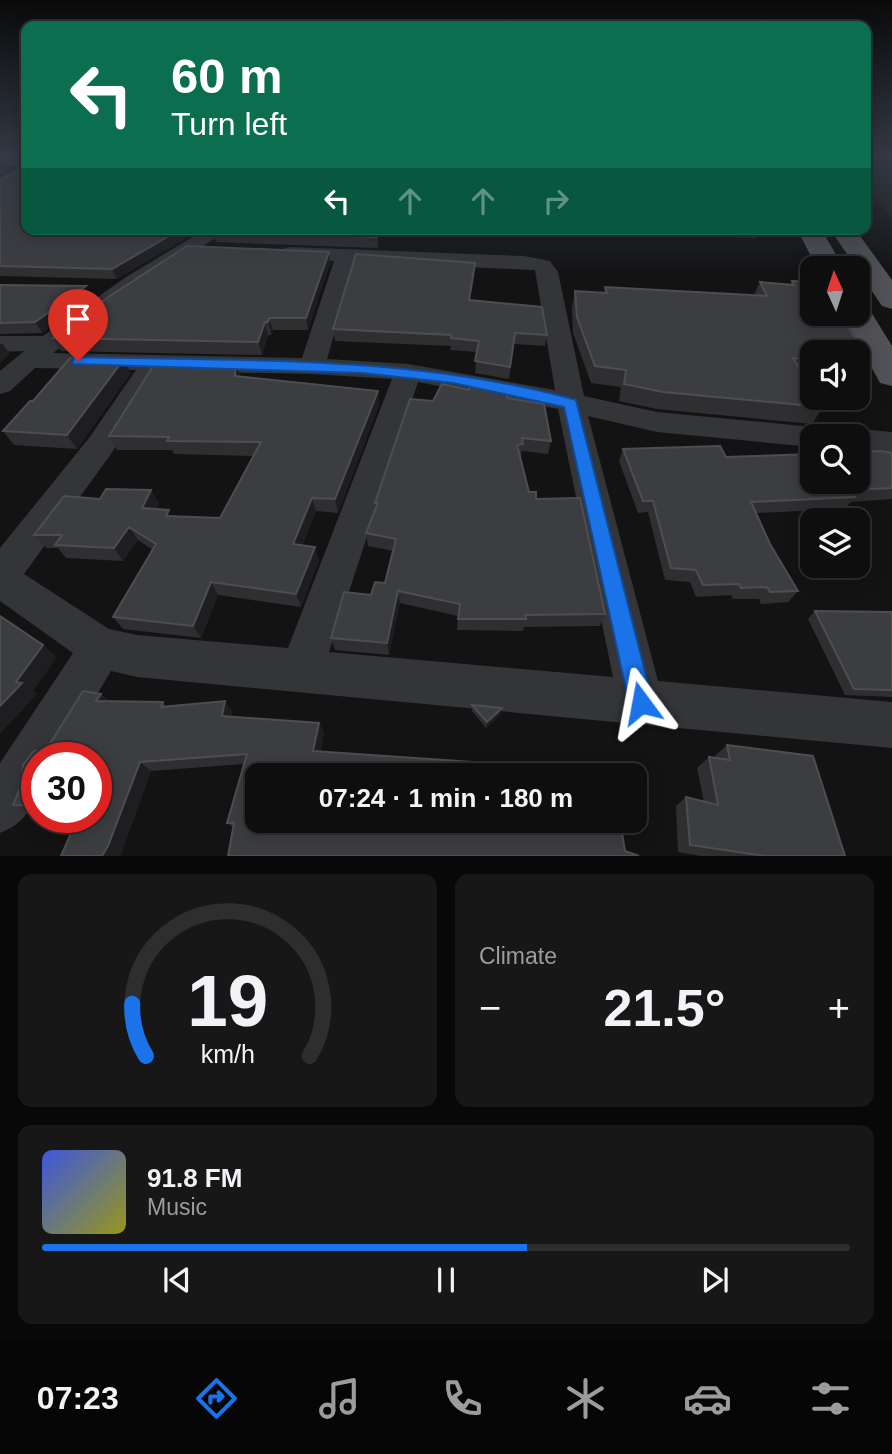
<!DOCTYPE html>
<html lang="en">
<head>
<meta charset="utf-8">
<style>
	:root { --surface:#0e0e0f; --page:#171718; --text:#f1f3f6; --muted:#9b9c9e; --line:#2e2e2f; --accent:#1a73e8 }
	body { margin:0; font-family:Arial,sans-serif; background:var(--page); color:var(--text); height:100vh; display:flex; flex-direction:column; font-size:26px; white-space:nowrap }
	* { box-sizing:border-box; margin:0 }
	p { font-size:23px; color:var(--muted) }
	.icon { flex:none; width:38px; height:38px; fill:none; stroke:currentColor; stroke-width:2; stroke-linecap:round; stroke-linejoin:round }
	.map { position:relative; height:856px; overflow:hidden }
	.details { display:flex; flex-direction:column; gap:18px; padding:18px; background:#080808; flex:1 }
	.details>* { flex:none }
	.top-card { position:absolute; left:21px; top:21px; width:850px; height:214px; border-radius:14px; box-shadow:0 4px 18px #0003,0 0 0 2px var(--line); background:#0b6e4f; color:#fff; overflow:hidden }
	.needle { width:46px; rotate:357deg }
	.controls { position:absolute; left:800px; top:256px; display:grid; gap:14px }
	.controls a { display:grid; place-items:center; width:70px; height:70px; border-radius:14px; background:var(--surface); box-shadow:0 4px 18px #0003,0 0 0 2px var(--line); font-size:35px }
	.speed { position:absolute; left:21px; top:742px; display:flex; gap:14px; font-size:35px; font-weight:700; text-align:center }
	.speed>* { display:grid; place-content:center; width:91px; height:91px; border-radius:50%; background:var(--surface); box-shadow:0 4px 18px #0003,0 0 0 2px var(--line); line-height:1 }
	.speed .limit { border:10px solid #d22; background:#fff; color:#111 }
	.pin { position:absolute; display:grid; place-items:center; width:60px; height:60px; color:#fff; margin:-72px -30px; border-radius:50% 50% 50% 0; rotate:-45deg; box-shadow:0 0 7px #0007 }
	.pin .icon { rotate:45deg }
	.me { position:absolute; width:77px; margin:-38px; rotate:347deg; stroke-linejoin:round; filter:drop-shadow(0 0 5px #0008) }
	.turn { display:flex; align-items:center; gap:24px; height:147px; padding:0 35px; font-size:32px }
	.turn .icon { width:91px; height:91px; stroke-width:2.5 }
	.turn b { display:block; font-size:49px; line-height:60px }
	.lanes { display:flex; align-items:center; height:66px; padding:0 35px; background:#0003; justify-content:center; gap:35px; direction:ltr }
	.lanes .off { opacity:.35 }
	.big { font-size:52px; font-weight:600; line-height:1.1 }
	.details .widget { flex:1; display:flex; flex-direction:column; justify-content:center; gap:10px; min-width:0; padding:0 24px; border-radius:14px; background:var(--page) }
	.details .dial { align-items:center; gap:0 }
	.dial svg { height:182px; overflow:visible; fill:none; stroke:var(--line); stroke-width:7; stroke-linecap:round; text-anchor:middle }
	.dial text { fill:var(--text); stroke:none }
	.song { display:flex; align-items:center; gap:21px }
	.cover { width:84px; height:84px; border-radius:10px; background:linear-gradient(135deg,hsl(230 70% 55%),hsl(60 70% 35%)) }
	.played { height:7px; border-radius:4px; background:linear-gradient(90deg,var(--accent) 60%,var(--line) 60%) }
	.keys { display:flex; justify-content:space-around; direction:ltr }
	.heat { display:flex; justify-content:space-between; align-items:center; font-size:38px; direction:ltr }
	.details .tiles { flex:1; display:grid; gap:18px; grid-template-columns:1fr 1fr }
	.widget:last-child { grid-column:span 2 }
	.trip { position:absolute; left:245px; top:763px; width:402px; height:70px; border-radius:14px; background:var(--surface); box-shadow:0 4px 18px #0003,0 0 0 2px var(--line); font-weight:600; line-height:70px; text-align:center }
	.tabs { display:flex; height:112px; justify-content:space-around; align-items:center; background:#060606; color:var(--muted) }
	.tabs .icon { width:49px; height:49px }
	.tabs .current { color:var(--accent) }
	.tabs b { font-size:32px; color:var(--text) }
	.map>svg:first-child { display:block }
	.green { fill:#191e1a }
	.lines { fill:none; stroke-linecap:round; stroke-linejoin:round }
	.stream { fill:#2a3236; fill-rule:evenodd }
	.street { fill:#343539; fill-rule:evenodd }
	.secondary { fill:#424448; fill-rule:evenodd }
	.primary { fill:#505257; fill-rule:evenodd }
	.wall { fill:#2f2f32 }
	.shaded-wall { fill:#1e1e20 }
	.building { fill:#3c3d40; stroke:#4c4e52; stroke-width:2 }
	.route { fill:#1a73e8; stroke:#114b97; stroke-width:2 }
</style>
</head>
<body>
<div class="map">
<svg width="892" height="856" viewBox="0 0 892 856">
	<rect width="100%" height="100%" fill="#131314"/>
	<path class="green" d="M 866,156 L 892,156 L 892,217 L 866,189 Z"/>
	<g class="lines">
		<path class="stream" d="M 659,229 L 669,229 L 679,232 L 755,234 L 758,236 L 755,238 L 679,236 Z"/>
		<path class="street" d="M 206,229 L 229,229 L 141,287 L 53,353 L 302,358 L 334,261 L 283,257 L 280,253 L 283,249 L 290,247 L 524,256 L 550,261 L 558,272 L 584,396 L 657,412 L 823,428 L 827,436 L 812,436 L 812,447 L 657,432 L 588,416 L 658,681 L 892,702 L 892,748 L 137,677 L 111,671 L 59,758 L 37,758 C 37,793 36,819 0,833 L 0,763 L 73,653 L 0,601 L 0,548 L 89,438 L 136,370 L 35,368 L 10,391 L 0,394 L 0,371 L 24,351 L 0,352 L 0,336 L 43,336 L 126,277 ZM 355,262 L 535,270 L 555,390 L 408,364 L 327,359 ZM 162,371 L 312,374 L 392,379 L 288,648 L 137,635 L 109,629 L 24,574 L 111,454 ZM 418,382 L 558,409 L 613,677 L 329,652 Z
			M 858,429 L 892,432 L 892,454 L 858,451 L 858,436 L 845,436 L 847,432 Z"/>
		<path class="secondary" d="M 0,156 L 26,156 L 26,165 L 0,167 Z"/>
		<path class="primary" d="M 797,229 L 821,229 L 844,268 L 817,268 Z
			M 830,229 L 855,229 L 892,280 L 892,309 L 882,306 Z
			M 858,304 L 868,307 L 892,346 L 892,386 L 880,383 L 842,313 L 858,313 Z"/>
	</g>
	<path class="wall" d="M 0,179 L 201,229 L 117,279 L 0,276 Z
		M 377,229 L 378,248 L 216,242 L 213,231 Z
		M 329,252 L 330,263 L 308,330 L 273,330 L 271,335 L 268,335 L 262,355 L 61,351 L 53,338 Z
		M 475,263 L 475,274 L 470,300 L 547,335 L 545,346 L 514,344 L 509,379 L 475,373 L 477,352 L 450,350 L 451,346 L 335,341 L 333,329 Z
		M 792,281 L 859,345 L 855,352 L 812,352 L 812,373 L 801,372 L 823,407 L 812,424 L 657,409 L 619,401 L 621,387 L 591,383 L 573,333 L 572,307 L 575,291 L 604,293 L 605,287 L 754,295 L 760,282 L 790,285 Z
		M 0,285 L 91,297 L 42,333 L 0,334 Z
		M 131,373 L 77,449 L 14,445 L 3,431 L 33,401 Z
		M 240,376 L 378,391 L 379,405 L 338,513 L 316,511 L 302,546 L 319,560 L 301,607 L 218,595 L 201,638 L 123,629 L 113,617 L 153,550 L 138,540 L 123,561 L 66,558 L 58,548 L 46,548 L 34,535 L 159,503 L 156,509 L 172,516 L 220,518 L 253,456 L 174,454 L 172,450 L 117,450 L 109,436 Z
		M 507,398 L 551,441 L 548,454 L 522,451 L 521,458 L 520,458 L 529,492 L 536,499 L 605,614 L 600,626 L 524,627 L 523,631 L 457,630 L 458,616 L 400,603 L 389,655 L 335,650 L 331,638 L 371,595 L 385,583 L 393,551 L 368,546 L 366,533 L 376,508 L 375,503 L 433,401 Z
		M 623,449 L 726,457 L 892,453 L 892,499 L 851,502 L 845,509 L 756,513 L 770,544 L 798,591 L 788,602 L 761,604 L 759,599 L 733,599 L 731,595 L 696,597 L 690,582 L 665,580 L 648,512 L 638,513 L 619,461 Z
		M 815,611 L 892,612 L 892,697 L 845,695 L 808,619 Z
		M 83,691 L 101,694 L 110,702 L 163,702 L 167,707 L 225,701 L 232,712 L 231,716 L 319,723 L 324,733 L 320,752 L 578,769 L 578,775 L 257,775 L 257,821 L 620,821 L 625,851 L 639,856 L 228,856 L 234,828 L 227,823 L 244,764 L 151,771 L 120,856 L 61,856 L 78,817 L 96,817 L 96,758 L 37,758 L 37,813 L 30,813 L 13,805 L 21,786 L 23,765 L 34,751 L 46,750 Z
		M 472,705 L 501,714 L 486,728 L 472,711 Z
		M 727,745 L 845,856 L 701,856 L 678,852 L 676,806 L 686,797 L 704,802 L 697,768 L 709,757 L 716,758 L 715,756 Z"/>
	<path class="shaded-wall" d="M 6,160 L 10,169 L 0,175 L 0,163 Z
		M 181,229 L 201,229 L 117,279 L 112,269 Z
		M 329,252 L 330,263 L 308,330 L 306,318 Z
		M 475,263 L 475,274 L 468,311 L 469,300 Z
		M 86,286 L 91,297 L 42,333 L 35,322 Z
		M 269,318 L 273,330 L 271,335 L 268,322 Z
		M 265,322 L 268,335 L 262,355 L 258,342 Z
		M 2,343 L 10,354 L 0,363 L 0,345 Z
		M 124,359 L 131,373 L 77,449 L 67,435 Z
		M 236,362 L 240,375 L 239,389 L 235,376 Z
		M 378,391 L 379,405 L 338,513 L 335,499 Z
		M 151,490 L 159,503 L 150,521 L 142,508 Z
		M 312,498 L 316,511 L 298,557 L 293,544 Z
		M 129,527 L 138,540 L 123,561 L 114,548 Z
		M 315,547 L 319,560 L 301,607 L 296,594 Z
		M 211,582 L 218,595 L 201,638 L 193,626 Z
		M 398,591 L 400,603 L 389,655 L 387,643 Z
		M 43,645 L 57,657 L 33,691 L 37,694 L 0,734 L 0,706 Z
		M 101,694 L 113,704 L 96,701 Z
		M 225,701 L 232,712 L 230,726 L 222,716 Z
		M 502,708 L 501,714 L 486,728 L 487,722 Z
		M 319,723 L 324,733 L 318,760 L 313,751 Z
		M 140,762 L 151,771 L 122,852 L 120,856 L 102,856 Z"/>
	<path class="building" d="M 24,156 L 26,156 L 26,229 L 181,229 L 112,269 L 0,266 L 0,179 L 23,168 Z
		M 216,229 L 377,229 L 377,237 L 213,231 Z
		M 187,246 L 329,252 L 306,318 L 269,318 L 268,322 L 265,322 L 258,342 L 53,338 L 110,296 Z
		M 356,254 L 475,263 L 469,300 L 542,307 L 547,335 L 515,333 L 510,367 L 475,361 L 479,341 L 451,338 L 451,335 L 333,329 Z
		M 792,281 L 812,282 L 812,313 L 840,313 L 859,345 L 844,343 L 850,352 L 812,352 L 812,355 L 801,354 L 803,359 L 793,358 L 812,389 L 812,397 L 817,397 L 823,407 L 663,392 L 624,384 L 626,370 L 595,366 L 577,317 L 575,291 L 607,293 L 605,287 L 767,296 L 760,282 L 794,285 Z
		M 0,285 L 86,286 L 35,322 L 0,323 Z
		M 70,358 L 124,359 L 67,435 L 3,431 L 30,401 L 33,401 Z
		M 157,360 L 236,362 L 235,376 L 378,391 L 335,499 L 312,498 L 293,544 L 315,547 L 296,594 L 211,582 L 193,626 L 113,617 L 156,544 L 129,527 L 114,548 L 55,545 L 62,535 L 34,535 L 64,496 L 100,499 L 106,489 L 151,490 L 142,508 L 169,510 L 166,516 L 220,518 L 261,442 L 167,441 L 169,437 L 109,436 Z
		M 471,382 L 508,389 L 507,398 L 544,404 L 551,441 L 522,438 L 523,444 L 517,445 L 529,492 L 536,492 L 536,499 L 580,498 L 605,614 L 525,615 L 526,619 L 458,619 L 460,604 L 398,591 L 387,643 L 331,638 L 344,592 L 371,595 L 375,582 L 385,583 L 396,539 L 366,533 L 378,503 L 375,503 L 410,399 L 433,401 L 442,384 L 469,390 Z
		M 720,446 L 726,457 L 812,454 L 812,481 L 858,481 L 858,452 L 881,451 L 892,453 L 892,488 L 850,490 L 855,497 L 751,502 L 770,544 L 798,591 L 770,592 L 767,587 L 741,588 L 739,584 L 703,585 L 696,570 L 671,568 L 653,501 L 643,501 L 623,449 Z
		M 815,611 L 892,612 L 892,690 L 854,689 Z
		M 0,616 L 43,645 L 16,682 L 22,683 L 0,706 Z
		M 83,691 L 101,694 L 96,701 L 163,702 L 161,707 L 225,701 L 222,716 L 319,723 L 313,751 L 578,769 L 578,775 L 257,775 L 257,821 L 620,821 L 625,851 L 639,856 L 228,856 L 234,823 L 227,823 L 247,754 L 140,762 L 108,846 L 102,856 L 61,856 L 78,817 L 96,817 L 96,758 L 37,758 L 37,806 L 13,805 L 21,786 L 23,765 L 34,751 L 46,750 Z
		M 472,705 L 502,708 L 487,722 Z
		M 727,745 L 813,756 L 845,856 L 765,856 L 690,845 L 686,797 L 718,805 L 709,757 L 730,760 Z"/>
	<linearGradient id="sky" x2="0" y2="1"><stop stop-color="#0a0a0b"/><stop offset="0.57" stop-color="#333945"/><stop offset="1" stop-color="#333945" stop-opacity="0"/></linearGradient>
	<rect width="892" height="275" fill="url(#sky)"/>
	<path class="route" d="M 78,357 C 245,361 414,355 576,400 L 653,703 L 650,711 L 641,715 L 633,711 L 629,703 L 564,407 L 453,383 L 362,373 L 73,364 L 73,358 Z"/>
</svg>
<div class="controls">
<a><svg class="needle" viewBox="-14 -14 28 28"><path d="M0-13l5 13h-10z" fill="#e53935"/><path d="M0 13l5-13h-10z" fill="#9b9c9e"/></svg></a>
<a><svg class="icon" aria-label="sound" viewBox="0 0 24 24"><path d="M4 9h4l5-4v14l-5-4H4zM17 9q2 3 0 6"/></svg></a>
<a><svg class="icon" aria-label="search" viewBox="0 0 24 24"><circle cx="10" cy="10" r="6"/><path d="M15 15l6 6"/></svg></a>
<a><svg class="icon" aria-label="layers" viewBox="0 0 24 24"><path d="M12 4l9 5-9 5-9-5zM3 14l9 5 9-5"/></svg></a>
</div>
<div class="speed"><div class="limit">30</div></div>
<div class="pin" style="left:78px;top:361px;background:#d93025"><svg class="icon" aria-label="arrive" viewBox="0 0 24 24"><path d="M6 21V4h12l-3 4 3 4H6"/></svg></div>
<svg class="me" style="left:641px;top:703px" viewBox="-20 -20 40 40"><path d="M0-17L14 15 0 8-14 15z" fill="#1a73e8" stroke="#fff" stroke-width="4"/></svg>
<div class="trip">07:24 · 1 min · 180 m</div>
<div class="top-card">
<div class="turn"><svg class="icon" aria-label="left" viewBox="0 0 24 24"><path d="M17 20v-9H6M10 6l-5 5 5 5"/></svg><div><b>60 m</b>Turn left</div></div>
<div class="lanes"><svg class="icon" aria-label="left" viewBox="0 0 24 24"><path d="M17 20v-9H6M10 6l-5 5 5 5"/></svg><svg class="icon off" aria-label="ahead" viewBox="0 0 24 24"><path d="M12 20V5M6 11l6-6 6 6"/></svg><svg class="icon off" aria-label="ahead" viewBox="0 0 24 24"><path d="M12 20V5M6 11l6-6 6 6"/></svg><svg class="icon off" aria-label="right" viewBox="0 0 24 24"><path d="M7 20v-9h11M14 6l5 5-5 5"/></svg></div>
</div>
</div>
<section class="details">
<div class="tiles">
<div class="widget dial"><svg viewBox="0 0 100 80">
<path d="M14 69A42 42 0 1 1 86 69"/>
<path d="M14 69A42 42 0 0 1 8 46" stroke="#1a73e8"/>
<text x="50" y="56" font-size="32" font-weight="700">19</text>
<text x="50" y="72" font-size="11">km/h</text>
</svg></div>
<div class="widget"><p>Climate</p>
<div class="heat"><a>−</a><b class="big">21.5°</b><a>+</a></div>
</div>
<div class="widget">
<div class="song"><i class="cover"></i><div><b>91.8 FM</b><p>Music</p></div></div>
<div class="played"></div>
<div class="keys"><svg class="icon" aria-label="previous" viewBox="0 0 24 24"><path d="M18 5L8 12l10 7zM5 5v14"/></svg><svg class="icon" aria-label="pause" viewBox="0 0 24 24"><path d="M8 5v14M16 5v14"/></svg><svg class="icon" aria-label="next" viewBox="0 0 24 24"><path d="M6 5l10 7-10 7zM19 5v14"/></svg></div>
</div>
</div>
</section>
<nav class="tabs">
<b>07:23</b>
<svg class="icon current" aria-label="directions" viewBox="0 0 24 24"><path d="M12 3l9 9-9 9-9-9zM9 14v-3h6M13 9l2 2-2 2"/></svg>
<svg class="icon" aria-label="music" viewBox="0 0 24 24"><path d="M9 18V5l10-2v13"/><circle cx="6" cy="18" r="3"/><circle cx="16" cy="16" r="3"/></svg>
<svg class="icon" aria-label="phone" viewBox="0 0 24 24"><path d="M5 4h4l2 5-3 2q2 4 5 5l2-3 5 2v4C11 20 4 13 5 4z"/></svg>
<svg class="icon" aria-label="climate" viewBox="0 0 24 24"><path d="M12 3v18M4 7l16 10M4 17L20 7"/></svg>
<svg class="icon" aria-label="car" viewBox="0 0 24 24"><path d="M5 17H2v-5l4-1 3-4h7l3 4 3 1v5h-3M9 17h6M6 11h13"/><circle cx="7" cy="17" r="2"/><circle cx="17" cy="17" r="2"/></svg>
<svg class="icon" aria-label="filters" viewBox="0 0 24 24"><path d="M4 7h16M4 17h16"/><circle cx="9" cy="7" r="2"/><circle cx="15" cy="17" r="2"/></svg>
</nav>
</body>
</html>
